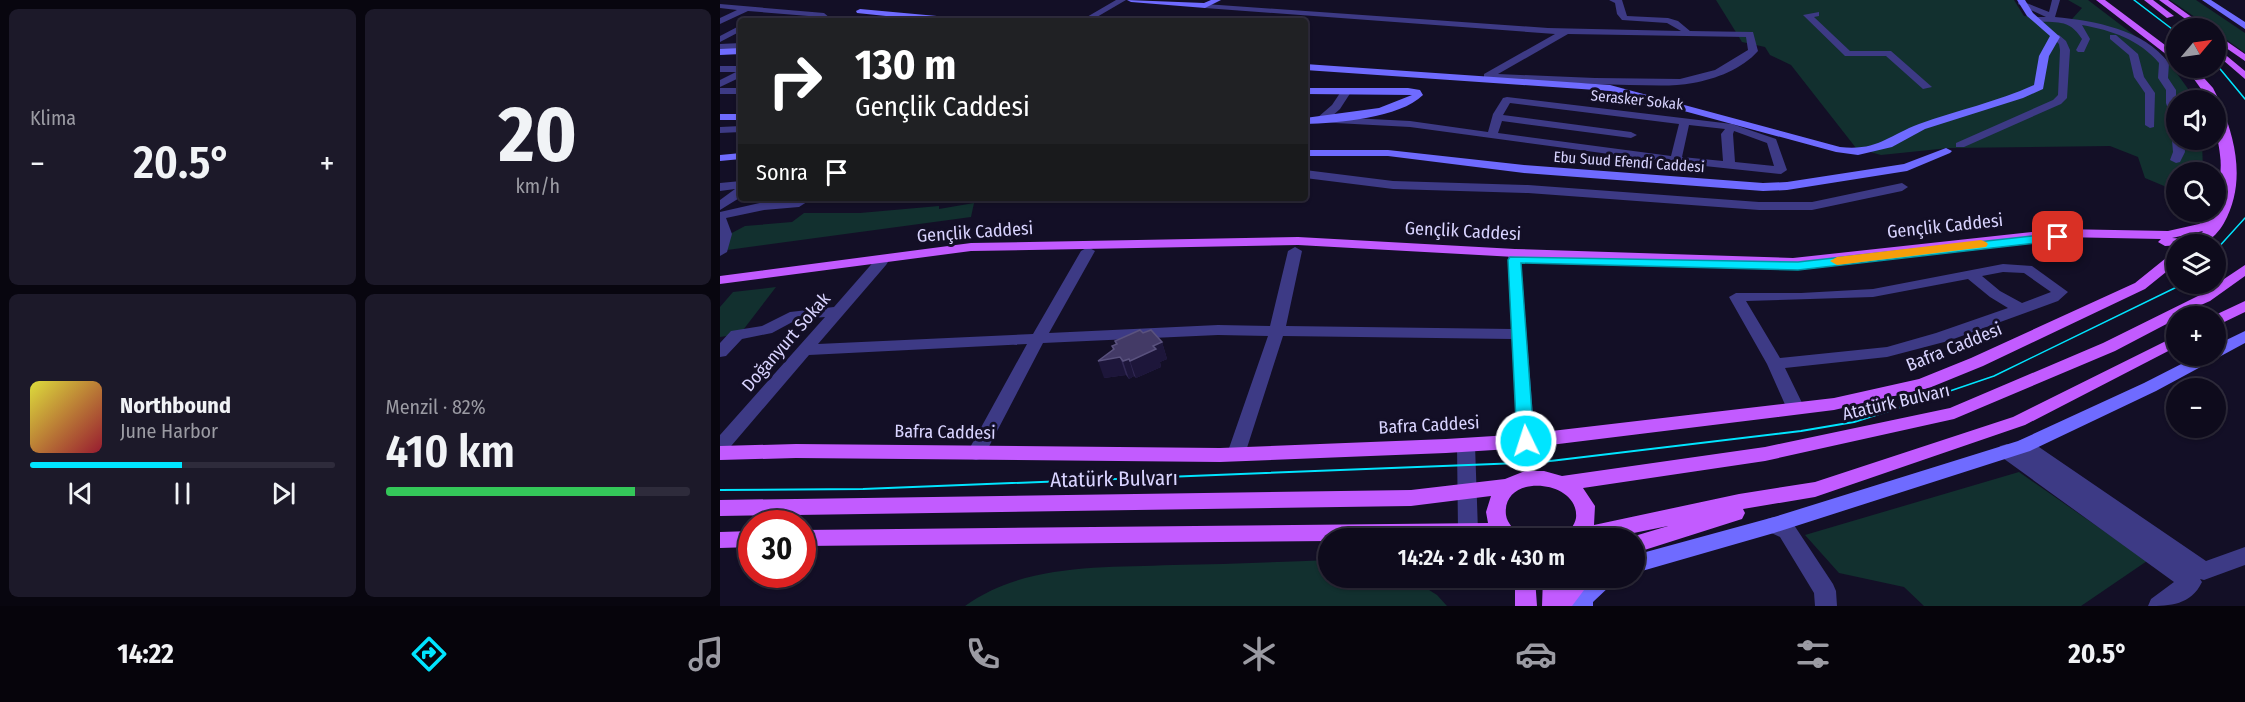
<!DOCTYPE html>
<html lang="tr">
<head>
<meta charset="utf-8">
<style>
	:root { --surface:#0e0b1c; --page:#1c1929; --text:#f1f3f6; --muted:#9b9ba3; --line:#2e2b3b; --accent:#00e5ff }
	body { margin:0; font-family:"Fira Sans Condensed",sans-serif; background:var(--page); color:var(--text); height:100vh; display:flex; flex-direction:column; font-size:22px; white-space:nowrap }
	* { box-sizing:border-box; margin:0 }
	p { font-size:20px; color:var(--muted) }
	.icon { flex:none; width:33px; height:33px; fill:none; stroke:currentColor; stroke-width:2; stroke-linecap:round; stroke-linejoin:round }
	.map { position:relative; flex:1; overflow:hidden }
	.panel { display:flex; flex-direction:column; gap:9px; padding:9px; background:#08060f; width:720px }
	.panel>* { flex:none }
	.hud { position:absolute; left:18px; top:18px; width:570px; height:183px; border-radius:6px; box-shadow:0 2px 4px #0004,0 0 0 2px var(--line); background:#202124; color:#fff; overflow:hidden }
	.needle { width:39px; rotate:61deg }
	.fabs { position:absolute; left:1446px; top:18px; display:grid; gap:12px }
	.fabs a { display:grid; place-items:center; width:60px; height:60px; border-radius:50%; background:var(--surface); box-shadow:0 2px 4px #0004,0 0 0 2px var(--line); font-size:30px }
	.speed { position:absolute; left:18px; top:510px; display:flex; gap:12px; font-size:30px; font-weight:700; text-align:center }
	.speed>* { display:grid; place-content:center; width:78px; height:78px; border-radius:50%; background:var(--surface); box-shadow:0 2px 4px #0004,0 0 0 2px var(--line); line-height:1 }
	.speed .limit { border:9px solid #d22; background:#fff; color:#111 }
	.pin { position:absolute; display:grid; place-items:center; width:51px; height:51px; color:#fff; margin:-26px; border-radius:12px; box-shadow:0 3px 9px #0006 }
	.me { position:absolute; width:66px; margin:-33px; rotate:356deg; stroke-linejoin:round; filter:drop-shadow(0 0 4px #0008) }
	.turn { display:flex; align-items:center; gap:21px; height:126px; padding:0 18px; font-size:27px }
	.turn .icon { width:78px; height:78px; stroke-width:2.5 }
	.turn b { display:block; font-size:42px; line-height:51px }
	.then { display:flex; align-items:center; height:57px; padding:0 18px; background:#0003; gap:12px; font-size:22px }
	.big { font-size:45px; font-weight:600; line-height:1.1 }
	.panel .card { flex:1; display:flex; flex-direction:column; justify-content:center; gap:9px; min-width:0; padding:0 21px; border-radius:9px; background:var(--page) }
	.panel .dial { align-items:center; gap:0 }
	.dial b { font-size:78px; line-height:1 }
	.song { display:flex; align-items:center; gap:18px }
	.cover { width:72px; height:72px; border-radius:9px; background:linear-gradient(135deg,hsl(60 70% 55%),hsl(350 70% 35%)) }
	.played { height:6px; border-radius:3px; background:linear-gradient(90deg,var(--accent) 50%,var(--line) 50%) }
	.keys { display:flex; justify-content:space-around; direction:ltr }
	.heat { display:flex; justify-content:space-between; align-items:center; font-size:33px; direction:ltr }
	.charge { height:9px; border-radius:4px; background:linear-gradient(90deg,#34c759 82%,var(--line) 0) }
	.panel .tiles { flex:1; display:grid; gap:9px; grid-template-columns:repeat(2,1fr) }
	.trip { position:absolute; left:598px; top:528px; width:327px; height:60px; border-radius:30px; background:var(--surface); box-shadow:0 2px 4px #0004,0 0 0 2px var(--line); font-weight:600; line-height:60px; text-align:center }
	.menu { display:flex; height:96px; justify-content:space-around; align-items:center; background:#06040b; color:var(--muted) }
	.menu .icon { width:42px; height:42px }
	.menu .on { color:var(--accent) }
	.menu b { font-size:27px; color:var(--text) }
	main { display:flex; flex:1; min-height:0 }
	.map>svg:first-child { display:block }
	.green { fill:#12302f }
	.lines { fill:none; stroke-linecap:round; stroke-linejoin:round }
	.street { fill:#3d3a85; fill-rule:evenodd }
	.secondary { fill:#6f6bff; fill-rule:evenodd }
	.primary { fill:#c25bff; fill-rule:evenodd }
	.tram-far1 { stroke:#00e5ff; stroke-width:1.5 }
	.tram { stroke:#00e5ff; stroke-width:2 }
	.wall { fill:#312854 }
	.shaded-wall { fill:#1d163a }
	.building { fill:#433a66; stroke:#5a527e; stroke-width:1.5 }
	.route { fill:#00e5ff; stroke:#0095a6; stroke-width:1.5 }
	.slow { fill:#f59e0b }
	.labels { text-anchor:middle; stroke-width:6; stroke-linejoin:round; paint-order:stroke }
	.far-street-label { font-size:15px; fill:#d9d4ff; stroke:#130f26 }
	.street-label { font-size:18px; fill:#d9d4ff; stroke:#130f26 }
	.near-street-label { font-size:21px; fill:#d9d4ff; stroke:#130f26 }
</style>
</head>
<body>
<main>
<section class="panel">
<div class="tiles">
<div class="card"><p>Klima</p>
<div class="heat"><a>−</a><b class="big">20.5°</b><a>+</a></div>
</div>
<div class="card dial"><b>20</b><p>km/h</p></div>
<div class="card">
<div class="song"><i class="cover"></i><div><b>Northbound</b><p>June Harbor</p></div></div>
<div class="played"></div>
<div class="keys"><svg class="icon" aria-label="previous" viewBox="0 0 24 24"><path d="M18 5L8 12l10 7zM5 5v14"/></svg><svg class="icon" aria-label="pause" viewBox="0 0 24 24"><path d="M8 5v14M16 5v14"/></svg><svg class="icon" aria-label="next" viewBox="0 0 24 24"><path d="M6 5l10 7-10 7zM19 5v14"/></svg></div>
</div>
<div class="card"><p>Menzil · 82%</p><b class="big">410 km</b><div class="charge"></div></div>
</div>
</section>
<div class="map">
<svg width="1525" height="606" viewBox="0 0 1525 606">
	<rect width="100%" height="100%" fill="#130f26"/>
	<path class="green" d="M 996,0 L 1294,0 L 1304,16 L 1352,19 L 1362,8 L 1348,0 L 1368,0 L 1448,61 L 1471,93 L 1473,100 L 1456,100 L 1456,140 L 1482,140 L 1483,172 L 1456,172 L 1456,191 L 1425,178 L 1418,157 L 1390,146 L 1229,148 L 1161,155 L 1136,148 L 1071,65 L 1050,55 L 1045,47 L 1022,42 Z
		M 1450,0 L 1476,0 L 1525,33 L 1525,53 L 1496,32 L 1496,28 L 1491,28 Z
		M 254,203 L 251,217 L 7,250 L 10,234 L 25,226 L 72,222 L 84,213 L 140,213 L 219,206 L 219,209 Z
		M 56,287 L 20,334 L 0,337 L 0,307 L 13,292 Z
		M 1299,472 L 1427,561 L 1361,606 L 1204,606 L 1184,587 L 1119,573 L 1085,535 Z
		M 609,560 L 609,578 L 690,578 L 717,595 L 727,606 L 245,606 C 305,563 382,568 453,565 C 505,564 557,562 609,560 Z"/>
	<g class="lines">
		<path class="street" d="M 396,0 L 406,0 L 370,21 L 360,21 Z
			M 889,0 L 902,0 L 907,16 L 948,18 L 958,21 L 970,31 L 1033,32 L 1038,51 C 1022,69 996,79 973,83 C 952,87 930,85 909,85 C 862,84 814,81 767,79 L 764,78 L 764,74 L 835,34 L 485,8 L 481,6 L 485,4 L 828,28 L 961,31 L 947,23 L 902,20 L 897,14 L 895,3 ZM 848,34 L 1026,37 L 1028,50 L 995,70 L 960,79 L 875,78 L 778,74 Z
			M 1299,0 L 1329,12 L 1332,0 L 1340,0 L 1335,17 C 1375,21 1423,29 1449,63 L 1448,78 L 1456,90 L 1456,121 L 1451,118 L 1446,103 L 1446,90 L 1438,78 L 1439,63 C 1420,40 1391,30 1362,25 L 1370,39 L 1364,52 L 1358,52 L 1356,50 L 1362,39 C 1348,17 1336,24 1314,21 L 1314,17 L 1326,17 L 1298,4 Z
			M 0,4 L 104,13 L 110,18 L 107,21 L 97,21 L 101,17 L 28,11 L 0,24 L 0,18 L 17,10 L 0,8 Z
			M 1099,12 L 1099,16 L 1094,17 L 1130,51 L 1171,51 L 1212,87 L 1203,89 L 1166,56 L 1125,56 L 1083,15 Z
			M 126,16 L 150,21 L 116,21 Z
			M 21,25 L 21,31 L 0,42 L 0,36 Z
			M 1333,35 L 1339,35 L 1346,41 L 1350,50 L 1347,98 L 1341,104 L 1244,147 L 1236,147 L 1236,143 L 1333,100 L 1338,95 L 1340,50 L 1339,44 L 1332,37 Z
			M 1390,35 L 1396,35 L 1418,54 L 1424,77 L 1435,93 L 1434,127 L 1430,128 L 1425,125 L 1425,93 L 1414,77 L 1409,55 L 1390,39 Z
			M 21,43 L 21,49 L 0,50 L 0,44 Z
			M 0,66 L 21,66 L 21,77 L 0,87 L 0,80 L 16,72 L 0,72 Z
			M 0,88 L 21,88 L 21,94 L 0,94 Z
			M 626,89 L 631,92 L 620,109 L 611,117 L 690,121 L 768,132 L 773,114 L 783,98 L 787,97 L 1012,124 L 1056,139 L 1067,170 L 1061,174 L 956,163 L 690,127 L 597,122 L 597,118 L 612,105 L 622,90 ZM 790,103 L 959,124 L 951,156 L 778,133 L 782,121 L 911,138 L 917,135 L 911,132 L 783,115 ZM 969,125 L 1005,129 L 1001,134 L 1003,161 L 962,157 ZM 1014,131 L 1047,143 L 1054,166 L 1015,162 L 1013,134 Z
			M 21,126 L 21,132 L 0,133 L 0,127 Z
			M 1456,137 L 1456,140 L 1464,140 L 1465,152 L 1460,162 L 1456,163 L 1450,160 L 1453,152 L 1452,140 Z
			M 585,170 L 673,181 L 808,185 L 1039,202 L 1092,202 L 1182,183 L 1188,187 L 1182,191 L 1092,210 L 1039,210 L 808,193 L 673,189 L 585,178 Z
			M 21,181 L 21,197 L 0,210 L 0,200 L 15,189 L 0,191 L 0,183 Z
			M 78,198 L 93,198 L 79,207 L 44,210 L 6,218 L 12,234 L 7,252 L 0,256 L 0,212 L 44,202 Z
			M 368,247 L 375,251 L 329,333 L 498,325 L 550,326 L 568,251 L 575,247 L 582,251 L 566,326 L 792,329 L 788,253 L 790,250 L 800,250 L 815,441 L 812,446 L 806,448 L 800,446 L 797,441 L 792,339 L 563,336 L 525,454 L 523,459 L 516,461 L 509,459 L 507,454 L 548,336 L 498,335 L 323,343 L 263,458 L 256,460 L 249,458 L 247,453 L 307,344 L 89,355 L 6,452 L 0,454 L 0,435 L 105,317 L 78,319 L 52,333 L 22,339 L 6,356 L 0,357 L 0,343 L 11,331 L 42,326 L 70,312 L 114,307 L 156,259 L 161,258 L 168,262 L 166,265 L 98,344 L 313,334 L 361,251 Z
			M 1283,264 L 1312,266 L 1348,292 L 1338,301 L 1228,341 L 1167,357 L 1065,368 L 1085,409 L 1082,413 L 1070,413 L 1067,409 L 1047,364 L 1009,297 L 1016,293 L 1081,293 L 1153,289 ZM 1283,272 L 1304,273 L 1331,292 L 1302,303 L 1280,291 L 1262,276 ZM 1248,279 L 1270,297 L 1288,308 L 1216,333 L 1167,347 L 1060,358 L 1026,301 L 1153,297 Z
			M 746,438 L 752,440 L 755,445 L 758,531 L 755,537 L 741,537 L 738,531 L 737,445 L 740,440 Z
			M 1304,439 L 1310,441 L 1486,561 L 1525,547 L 1525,565 L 1484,580 L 1480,579 L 1482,582 C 1471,605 1450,606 1428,606 L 1431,599 L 1454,582 L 1280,456 L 1278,451 L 1280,446 L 1287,444 L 1296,448 L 1298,441 Z
			M 1054,517 L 1074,525 L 1113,584 L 1116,591 L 1117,606 L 1095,606 L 1094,593 L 1060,537 L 1047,531 L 1044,525 L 1047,519 Z"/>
		<path class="secondary" d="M 407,0 L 484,3 L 491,0 L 501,0 L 485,8 L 411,2 Z
			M 1297,0 L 1305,0 L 1313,13 L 1340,37 L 1329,56 L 1323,89 L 1303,98 L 1205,129 L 1172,147 L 1138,155 L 1116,152 L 890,91 L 585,70 L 585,64 L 890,85 L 1120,147 C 1158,151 1167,136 1199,124 C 1237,110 1277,102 1314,85 L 1319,56 L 1330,36 L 1307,16 Z
			M 1482,0 L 1491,0 L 1525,22 L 1525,29 Z
			M 140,9 L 239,18 L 243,21 L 214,21 L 137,13 L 136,11 Z
			M 21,48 L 21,54 L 0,55 L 0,49 Z
			M 585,88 L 688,88 L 700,90 L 703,95 C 680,118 617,123 585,124 L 585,118 L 659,108 L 692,95 L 585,94 Z
			M 0,114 L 21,114 L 21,120 L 0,120 Z
			M 1226,148 L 1232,151 L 1230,153 L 1187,171 L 1067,190 L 1043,191 L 804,173 L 668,156 L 585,156 L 585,150 L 668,150 L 804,165 L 1043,183 L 1067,182 L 1184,164 Z
			M 21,153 L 21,159 L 0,161 L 0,155 Z
			M 1525,331 L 1525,343 L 1436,391 L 1310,451 L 1054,533 L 915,573 L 915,555 L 1054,517 L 1298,441 L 1424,383 L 1477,356 L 1496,356 L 1496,345 Z
			M 869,578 L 894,578 L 891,585 L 873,602 L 873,606 L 851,606 L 854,592 Z"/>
		<path class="primary" d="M 1376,0 L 1385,0 L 1453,51 L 1456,55 L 1456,64 L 1453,63 L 1447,55 Z
			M 1424,0 L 1433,0 L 1454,16 L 1447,18 Z
			M 1439,0 L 1448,0 L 1487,28 L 1478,28 Z
			M 1496,34 L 1525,54 L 1525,61 L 1496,41 Z
			M 1496,47 L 1525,71 L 1525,79 L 1496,54 Z
			M 1466,68 L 1475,68 L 1493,88 L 1499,100 L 1497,102 L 1501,105 C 1517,144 1525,185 1504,223 C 1500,230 1492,240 1484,242 L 1477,238 L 1483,231 L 1452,238 L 1478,240 L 1479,244 L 1445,246 L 1438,242 L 1441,239 L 1340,237 L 1073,266 L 795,257 L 578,245 L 251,251 L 0,284 L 0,276 L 251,243 L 578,237 L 795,249 L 1073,258 L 1340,229 L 1448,231 L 1479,224 L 1491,212 L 1496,212 C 1496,192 1503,175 1500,155 C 1499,143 1496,137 1496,123 L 1497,123 L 1496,100 L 1489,100 Z
			M 1456,253 L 1456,264 L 1425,289 L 1263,366 L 1209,388 L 1114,410 L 806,448 L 726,453 L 500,462 L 76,458 L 0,460 L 0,446 L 76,444 L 500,448 L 726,439 L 806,434 L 1114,398 L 1199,379 L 1251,358 L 1415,283 L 1451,254 Z
			M 1525,265 L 1525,276 L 1490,301 L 1456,316 L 1456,319 L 1395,351 L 1234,419 L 1045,461 L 863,488 L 875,506 L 874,525 L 1019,494 L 1095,482 L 1293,417 L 1456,336 L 1456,347 L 1305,425 L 1095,497 L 1023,509 L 1025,513 L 1022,519 L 915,553 L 915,538 L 908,538 L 948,526 L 889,538 L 846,538 C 848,532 855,525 856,518 C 860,479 781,472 786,515 C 787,524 796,530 799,538 L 609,538 L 609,541 L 82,546 L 82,530 L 768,523 L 766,512 L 771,496 L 691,506 L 0,516 L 0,500 L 691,490 L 785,479 L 805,471 L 824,471 L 842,476 L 1045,447 L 1230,408 L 1383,343 L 1480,295 Z
			M 1525,301 L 1525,312 L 1496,326 L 1496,316 L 1493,316 Z
			M 32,531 L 32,547 L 0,548 L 0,532 Z
			M 795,578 L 815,578 L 817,606 L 795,606 Z
			M 823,578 L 843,578 L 844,584 L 849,578 L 873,578 L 852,606 L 822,606 Z"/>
		<path class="tram-far1" d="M 1414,0 L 1456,32
			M 1496,64 L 1525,99
			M 1496,250 L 1525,218
			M 1224,393 L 1274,376 L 1463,284"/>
		<path class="tram" d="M 0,490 L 143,489 L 822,462 L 1081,431 L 1134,422 L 1228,392"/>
	</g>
	<path class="wall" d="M 423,333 L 442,342 L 447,359 L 440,362 L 441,367 L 416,378 L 414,376 L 409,379 L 406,375 L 384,378 L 393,350 L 392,346 L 396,345 L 395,341 Z"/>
	<path class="shaded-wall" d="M 442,342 L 447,359 L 440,362 L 441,367 L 416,378 L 410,361 L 433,346 Z
		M 400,357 L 406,375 L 384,378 L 378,361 Z
		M 409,359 L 414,376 L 409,379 L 403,361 Z"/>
	<path class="building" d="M 420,330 L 423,333 L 431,330 L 442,342 L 433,346 L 436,349 L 410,361 L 409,359 L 403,361 L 400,357 L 378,361 L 394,349 L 392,346 L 397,344 L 395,341 Z"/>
	<path class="route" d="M 1338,233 L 1342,234 L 1342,240 L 1078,270 L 801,263 L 814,441 L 811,445 L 800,445 L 797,441 L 788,260 L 790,257 L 1078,262 Z"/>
	<path class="slow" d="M 1261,240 L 1266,242 L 1268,244 L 1266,247 L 1117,265 L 1110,261 L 1117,257 Z"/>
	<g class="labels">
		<g class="far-street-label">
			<text transform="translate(917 100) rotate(6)" y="5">Serasker Sokak</text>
			<text transform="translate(909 162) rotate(4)" y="5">Ebu Suud Efendi Caddesi</text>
		</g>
		<g class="street-label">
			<text transform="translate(1225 226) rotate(-6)" y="6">Gençlik Caddesi</text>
			<text transform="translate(743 231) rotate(3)" y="6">Gençlik Caddesi</text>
			<text transform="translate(255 232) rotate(-4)" y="6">Gençlik Caddesi</text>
			<text transform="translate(66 342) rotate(-49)" y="6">Doğanyurt Sokak</text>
			<text transform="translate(1234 347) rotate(-22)" y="6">Bafra Caddesi</text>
			<text transform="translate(1176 402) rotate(-13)" y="6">Atatürk Bulvarı</text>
			<text transform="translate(709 425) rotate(-3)" y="6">Bafra Caddesi</text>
			<text transform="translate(225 432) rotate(1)" y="6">Bafra Caddesi</text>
		</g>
		<g class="near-street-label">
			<text transform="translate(394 479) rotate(-1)" y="7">Atatürk Bulvarı</text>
		</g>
	</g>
</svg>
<div class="fabs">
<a><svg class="needle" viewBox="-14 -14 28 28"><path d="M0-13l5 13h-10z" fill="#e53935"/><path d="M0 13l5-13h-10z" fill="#9b9ba3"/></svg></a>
<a><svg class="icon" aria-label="sound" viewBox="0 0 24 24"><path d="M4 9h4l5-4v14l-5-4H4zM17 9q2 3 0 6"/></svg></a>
<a><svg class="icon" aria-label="search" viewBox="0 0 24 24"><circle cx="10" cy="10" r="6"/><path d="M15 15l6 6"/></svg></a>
<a><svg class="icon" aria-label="layers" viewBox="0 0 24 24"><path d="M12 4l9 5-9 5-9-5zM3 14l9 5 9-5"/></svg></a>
<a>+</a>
<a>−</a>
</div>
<div class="speed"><div class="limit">30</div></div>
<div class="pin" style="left:1338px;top:237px;background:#d93025"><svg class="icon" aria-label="arrive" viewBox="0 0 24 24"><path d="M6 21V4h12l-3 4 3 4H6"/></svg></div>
<svg class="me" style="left:806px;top:441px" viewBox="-20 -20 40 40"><circle r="17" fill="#00e5ff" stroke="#fff" stroke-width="3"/><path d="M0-11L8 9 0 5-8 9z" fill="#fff"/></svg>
<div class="trip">14:24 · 2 dk · 430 m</div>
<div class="hud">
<div class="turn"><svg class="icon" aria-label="right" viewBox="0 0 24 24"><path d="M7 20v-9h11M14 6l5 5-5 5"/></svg><div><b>130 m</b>Gençlik Caddesi</div></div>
<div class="then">Sonra<svg class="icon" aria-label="arrive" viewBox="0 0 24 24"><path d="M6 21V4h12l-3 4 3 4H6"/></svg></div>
</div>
</div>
</main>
<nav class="menu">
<b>14:22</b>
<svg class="icon on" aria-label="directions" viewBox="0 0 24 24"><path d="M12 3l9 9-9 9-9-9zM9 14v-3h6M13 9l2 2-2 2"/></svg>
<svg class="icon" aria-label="music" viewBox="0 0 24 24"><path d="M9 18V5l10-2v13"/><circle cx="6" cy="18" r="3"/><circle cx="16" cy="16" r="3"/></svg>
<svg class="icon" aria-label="phone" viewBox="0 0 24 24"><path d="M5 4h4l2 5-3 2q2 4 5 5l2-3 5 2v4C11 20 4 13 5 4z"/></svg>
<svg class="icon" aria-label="climate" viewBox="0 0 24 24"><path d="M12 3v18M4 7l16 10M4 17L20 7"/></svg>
<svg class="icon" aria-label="car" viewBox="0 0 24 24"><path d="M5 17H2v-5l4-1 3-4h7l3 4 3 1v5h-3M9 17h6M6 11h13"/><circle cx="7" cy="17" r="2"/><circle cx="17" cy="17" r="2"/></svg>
<svg class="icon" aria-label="filters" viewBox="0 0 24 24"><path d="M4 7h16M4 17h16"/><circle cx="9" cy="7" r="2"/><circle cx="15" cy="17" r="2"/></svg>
<b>20.5°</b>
</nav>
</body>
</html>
